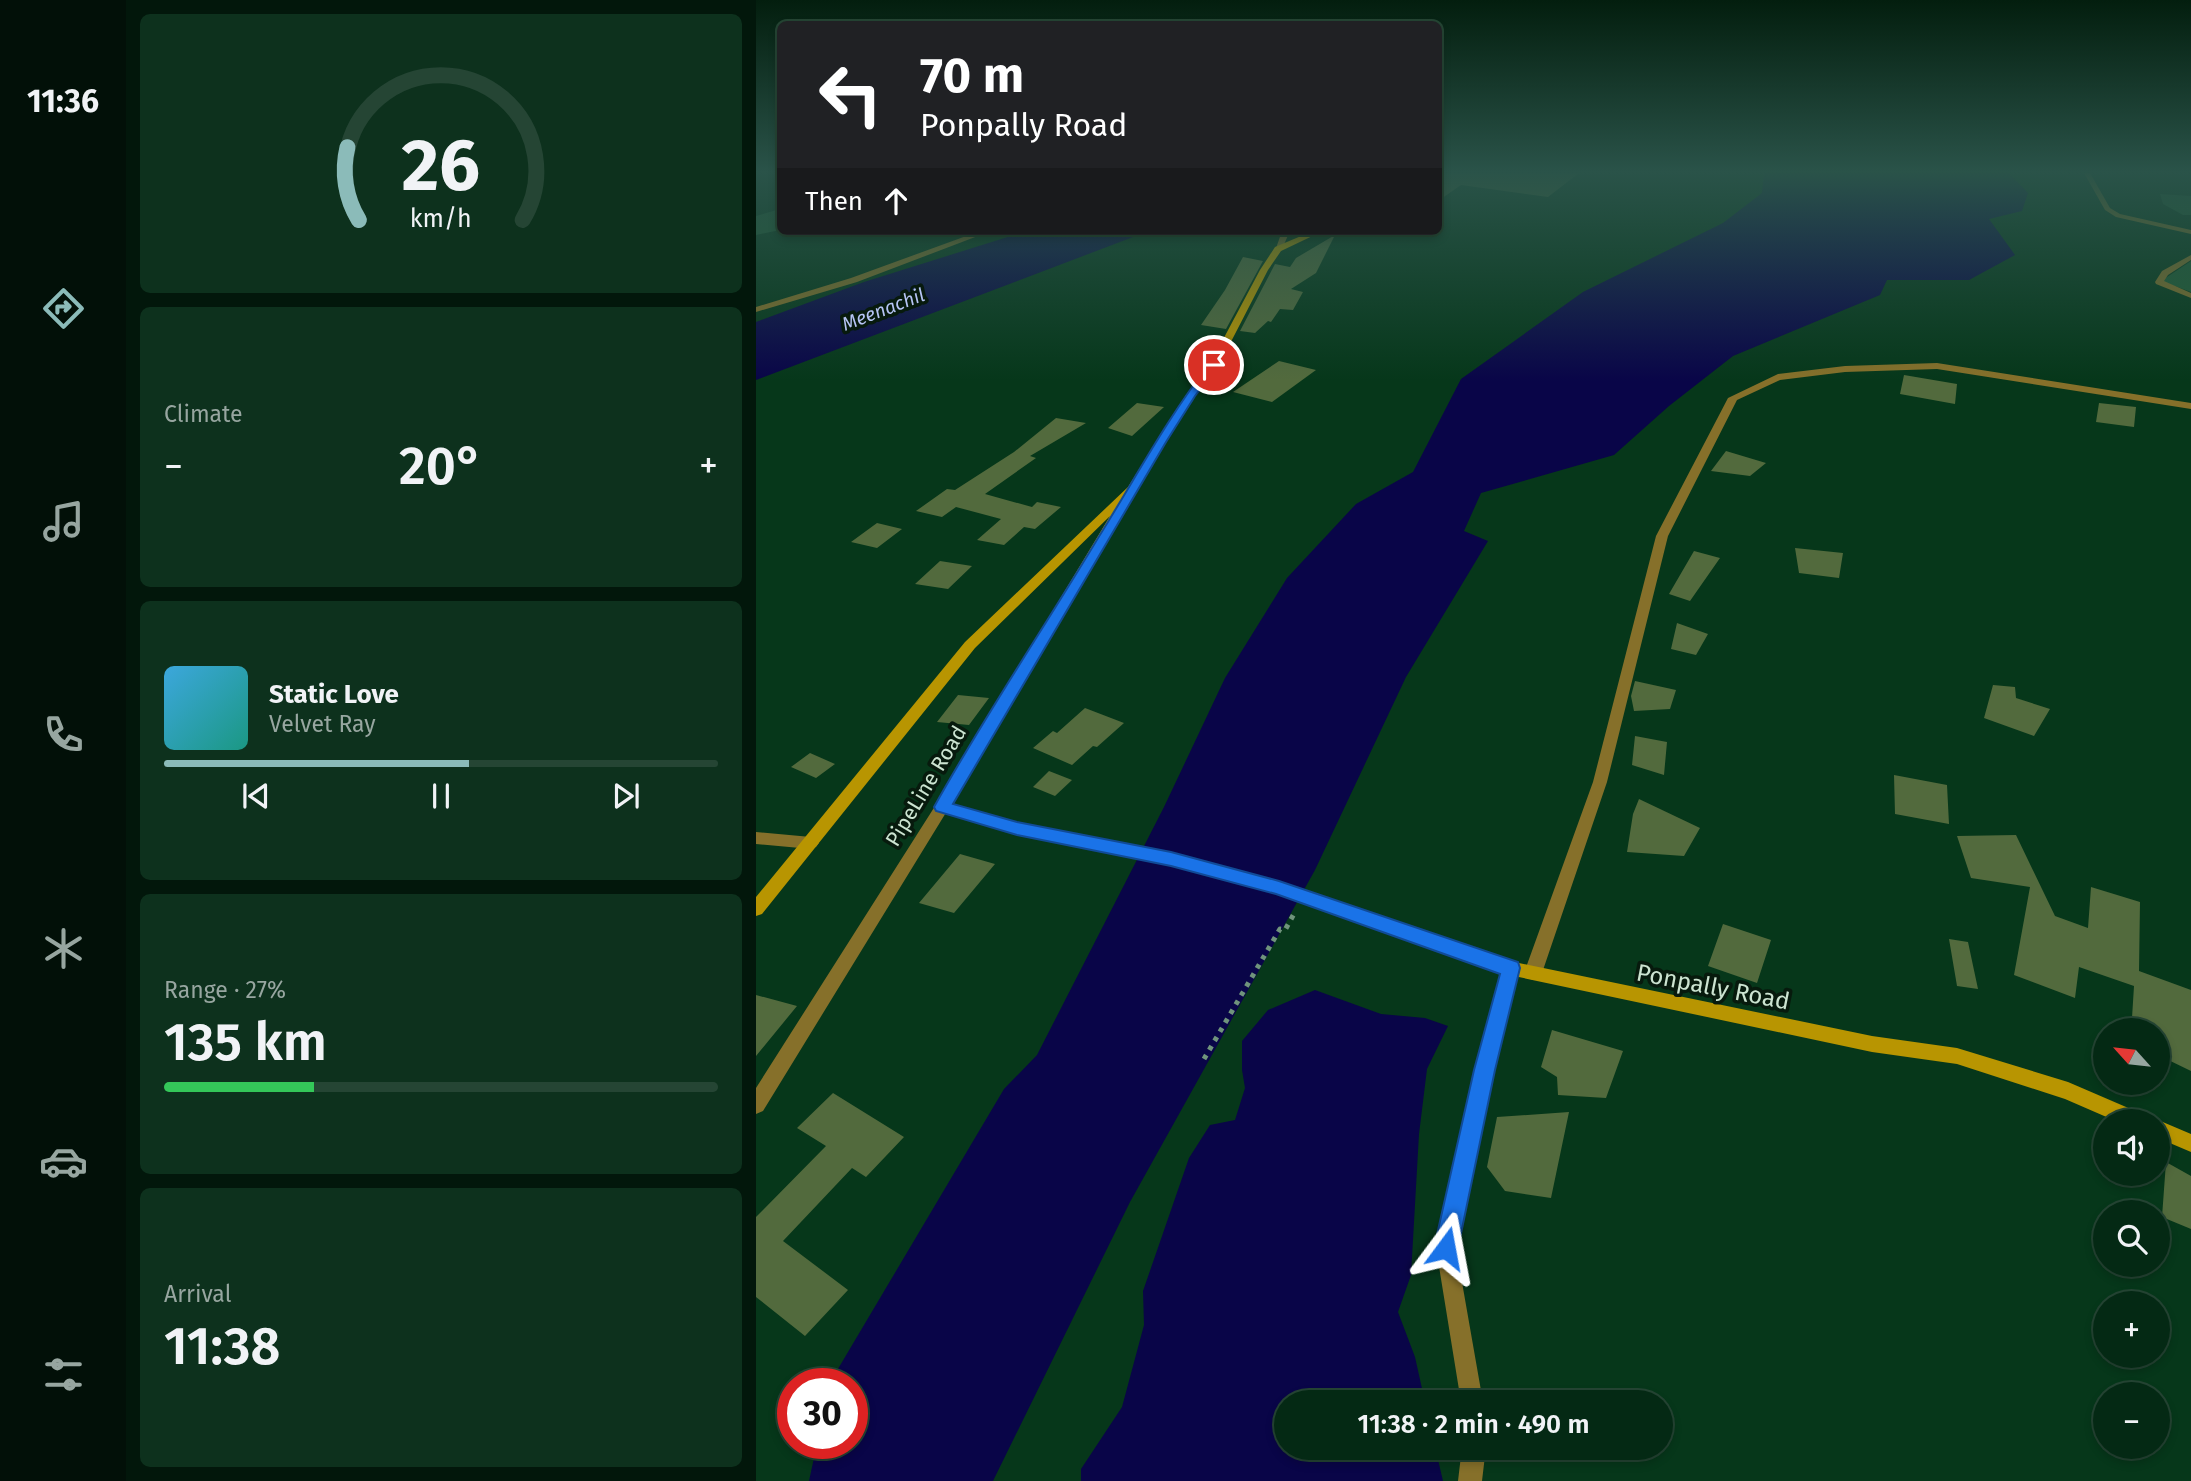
<!DOCTYPE html>
<html lang="en">
<head>
<meta charset="utf-8">
<style>
	:root { --surface:#042914; --page:#0d311d; --text:#f1f3f6; --muted:#97a6a0; --line:#254534; --accent:#8bbbb9 }
	body { margin:0; font-family:"Fira Sans",sans-serif; background:var(--page); color:var(--text); height:100vh; display:flex; flex-direction:column; font-size:26px; white-space:nowrap }
	* { box-sizing:border-box; margin:0 }
	p { font-size:23px; color:var(--muted) }
	.icon { flex:none; width:38px; height:38px; fill:none; stroke:currentColor; stroke-width:2; stroke-linecap:round; stroke-linejoin:round }
	.map { position:relative; flex:1; overflow:hidden }
	.sheet { display:flex; flex-direction:column; gap:14px; padding:14px; background:#02170b; width:630px }
	.sheet>* { flex:none }
	.top-card { position:absolute; left:21px; top:21px; width:665px; height:214px; border-radius:10px; box-shadow:0 4px 10px #0003,0 0 0 2px var(--line); background:#202124; color:#fff; overflow:hidden }
	.needle { width:46px; rotate:297deg }
	.fabs { position:absolute; left:1337px; top:1018px; display:grid; gap:14px }
	.fabs a { display:grid; place-items:center; width:77px; height:77px; border-radius:50%; background:var(--surface); box-shadow:0 4px 10px #0003,0 0 0 2px var(--line); font-size:35px }
	.speed { position:absolute; left:21px; top:1368px; display:flex; gap:14px; font-size:35px; font-weight:700; text-align:center }
	.speed>* { display:grid; place-content:center; width:91px; height:91px; border-radius:50%; background:var(--surface); box-shadow:0 4px 10px #0003,0 0 0 2px var(--line); line-height:1 }
	.speed .limit { border:10px solid #d22; background:#fff; color:#111 }
	.pin { position:absolute; display:grid; place-items:center; width:60px; height:60px; color:#fff; margin:-30px; border:4px solid #fff; border-radius:50%; box-shadow:0 2px 7px #0007 }
	.me { position:absolute; width:77px; margin:-38px; rotate:13deg; stroke-linejoin:round; filter:drop-shadow(0 0 5px #0008) }
	.turn { display:flex; align-items:center; gap:24px; height:147px; padding:0 28px; font-size:32px }
	.turn .icon { width:91px; height:91px; stroke-width:2.5 }
	.turn b { display:block; font-size:49px; line-height:60px }
	.then { display:flex; align-items:center; height:66px; padding:0 28px; background:#0003; gap:14px; font-size:26px }
	.big { font-size:52px; font-weight:600; line-height:1.1 }
	.sheet .card { flex:1; display:flex; flex-direction:column; justify-content:center; gap:10px; min-width:0; padding:0 24px; border-radius:10px; background:var(--page) }
	.sheet .dial { align-items:center; gap:0 }
	.dial svg { height:182px; overflow:visible; fill:none; stroke:var(--line); stroke-width:7; stroke-linecap:round; text-anchor:middle }
	.dial text { fill:var(--text); stroke:none }
	.song { display:flex; align-items:center; gap:21px }
	.cover { width:84px; height:84px; border-radius:10px; background:linear-gradient(135deg,hsl(200 70% 55%),hsl(170 70% 35%)) }
	.played { height:7px; border-radius:4px; background:linear-gradient(90deg,var(--accent) 55%,var(--line) 55%) }
	.keys { display:flex; justify-content:space-around; direction:ltr }
	.heat { display:flex; justify-content:space-between; align-items:center; font-size:38px; direction:ltr }
	.charge { height:10px; border-radius:5px; background:linear-gradient(90deg,#34c759 27%,var(--line) 0) }
	.trip { position:absolute; left:518px; top:1390px; width:399px; height:70px; border-radius:35px; background:var(--surface); box-shadow:0 4px 10px #0003,0 0 0 2px var(--line); font-weight:600; line-height:70px; text-align:center }
	main { display:flex; flex:1; min-height:0 }
	.dock { display:flex; flex-direction:column; width:126px; justify-content:space-around; align-items:center; background:#021008; color:var(--muted) }
	.dock .icon { width:49px; height:49px }
	.dock .active { color:var(--accent) }
	.dock b { font-size:32px; color:var(--text) }
	.map>svg:first-child { display:block }
	.green { fill:#1f5a33 }
	.water { fill:#090548 }
	.building { fill:#526a3d }
	.lines { fill:none; stroke-linecap:round; stroke-linejoin:round }
	.path { stroke:#70947c; stroke-width:5; stroke-dasharray:4.5 6; stroke-linecap:butt }
	.minor { fill:#86702a; fill-rule:evenodd }
	.secondary { fill:#b89501; fill-rule:evenodd }
	.route { fill:#1a73e8; stroke:#114b97; stroke-width:2 }
	.labels { text-anchor:middle; stroke-width:7; stroke-linejoin:round; paint-order:stroke }
	.far-water-label { font-size:19px; font-style:italic; fill:#b6c4f4; stroke:#071a0d }
	.street-label { font-size:21px; fill:#cce4d1; stroke:#071a0d }
	.near-street-label { font-size:24px; fill:#cce4d1; stroke:#071a0d }
</style>
</head>
<body>
<main>
<nav class="dock">
<b>11:36</b>
<svg class="icon active" aria-label="directions" viewBox="0 0 24 24"><path d="M12 3l9 9-9 9-9-9zM9 14v-3h6M13 9l2 2-2 2"/></svg>
<svg class="icon" aria-label="music" viewBox="0 0 24 24"><path d="M9 18V5l10-2v13"/><circle cx="6" cy="18" r="3"/><circle cx="16" cy="16" r="3"/></svg>
<svg class="icon" aria-label="phone" viewBox="0 0 24 24"><path d="M5 4h4l2 5-3 2q2 4 5 5l2-3 5 2v4C11 20 4 13 5 4z"/></svg>
<svg class="icon" aria-label="climate" viewBox="0 0 24 24"><path d="M12 3v18M4 7l16 10M4 17L20 7"/></svg>
<svg class="icon" aria-label="car" viewBox="0 0 24 24"><path d="M5 17H2v-5l4-1 3-4h7l3 4 3 1v5h-3M9 17h6M6 11h13"/><circle cx="7" cy="17" r="2"/><circle cx="17" cy="17" r="2"/></svg>
<svg class="icon" aria-label="filters" viewBox="0 0 24 24"><path d="M4 7h16M4 17h16"/><circle cx="9" cy="7" r="2"/><circle cx="15" cy="17" r="2"/></svg>
</nav>
<section class="sheet">
<div class="card dial"><svg viewBox="0 0 100 80">
<path d="M14 69A42 42 0 1 1 86 69"/>
<path d="M14 69A42 42 0 0 1 9 37" stroke="#8bbbb9"/>
<text x="50" y="56" font-size="32" font-weight="700">26</text>
<text x="50" y="72" font-size="11">km/h</text>
</svg></div>
<div class="card"><p>Climate</p>
<div class="heat"><a>−</a><b class="big">20°</b><a>+</a></div>
</div>
<div class="card">
<div class="song"><i class="cover"></i><div><b>Static Love</b><p>Velvet Ray</p></div></div>
<div class="played"></div>
<div class="keys"><svg class="icon" aria-label="previous" viewBox="0 0 24 24"><path d="M18 5L8 12l10 7zM5 5v14"/></svg><svg class="icon" aria-label="pause" viewBox="0 0 24 24"><path d="M8 5v14M16 5v14"/></svg><svg class="icon" aria-label="next" viewBox="0 0 24 24"><path d="M6 5l10 7-10 7zM19 5v14"/></svg></div>
</div>
<div class="card"><p>Range · 27%</p><b class="big">135 km</b><div class="charge"></div></div>
<div class="card"><p>Arrival</p><b class="big">11:38</b></div>
</section>
<div class="map">
<svg width="1435" height="1481" viewBox="0 0 1435 1481">
	<rect width="100%" height="100%" fill="#06371a"/>
	<path class="green" d="M 1404,194 L 1435,196 L 1435,215 L 1427,215 L 1407,204 Z
		M 24,209 L 24,230 L 0,235 L 0,216 Z
		M 1435,261 L 1435,292 L 1405,281 Z"/>
	<path class="water" d="M 1008,173 L 1253,173 L 1272,193 L 1266,211 L 1233,219 L 1259,255 L 1213,280 L 1131,280 L 1124,295 L 977,356 L 913,406 L 858,455 L 725,493 L 708,531 L 732,541 L 650,677 L 559,870 L 374,1202 L 237,1481 L 53,1481 L 61,1444 L 96,1444 L 96,1384 L 75,1384 L 76,1379 L 248,1089 L 281,1055 L 408,807 L 469,678 L 531,578 L 600,504 L 657,472 L 705,379 L 827,292 L 967,223 L 1006,193 Z
		M 271,231 L 393,231 L 0,380 L 0,322 L 108,282 Z
		M 559,990 L 625,1014 L 669,1018 L 692,1026 L 671,1069 L 663,1134 L 655,1275 L 642,1312 L 659,1357 L 669,1402 L 530,1402 L 530,1447 L 679,1447 L 687,1481 L 325,1481 L 325,1469 L 366,1407 L 388,1325 L 387,1291 L 433,1158 L 454,1125 L 479,1120 L 489,1088 L 486,1070 L 486,1041 L 512,1010 Z"/>
	<path class="building" d="M 682,173 L 823,173 L 792,197 L 705,185 L 682,201 Z
		M 579,235 L 560,273 L 535,289 L 547,292 L 537,310 L 524,309 L 515,322 L 512,321 L 499,333 L 484,331 L 519,264 L 534,267 L 540,258 Z
		M 487,257 L 507,261 L 470,329 L 445,325 L 469,290 Z
		M 523,361 L 560,370 L 516,402 L 477,392 Z
		M 1148,375 L 1201,384 L 1199,404 L 1144,394 Z
		M 381,403 L 408,407 L 376,436 L 352,428 Z
		M 1343,403 L 1380,407 L 1378,427 L 1340,422 Z
		M 300,418 L 330,423 L 274,456 L 280,458 L 229,494 L 276,507 L 281,502 L 305,507 L 279,529 L 268,527 L 248,545 L 221,540 L 245,519 L 200,507 L 186,517 L 160,511 L 191,489 L 199,490 L 258,452 Z
		M 970,451 L 1010,463 L 994,476 L 955,471 Z
		M 121,523 L 146,529 L 121,548 L 95,542 Z
		M 1039,548 L 1087,553 L 1083,578 L 1043,573 Z
		M 938,551 L 964,558 L 934,601 L 913,594 Z
		M 184,561 L 216,566 L 192,589 L 159,584 Z
		M 921,623 L 952,634 L 940,655 L 915,649 Z
		M 879,681 L 920,690 L 914,709 L 878,711 L 875,696 Z
		M 1237,685 L 1259,687 L 1260,698 L 1294,709 L 1278,736 L 1228,718 Z
		M 202,695 L 233,698 L 213,725 L 181,722 Z
		M 329,708 L 368,723 L 341,747 L 337,746 L 316,765 L 277,748 L 297,731 L 301,733 Z
		M 879,736 L 911,742 L 908,775 L 876,765 Z
		M 54,753 L 79,764 L 60,778 L 35,767 Z
		M 293,771 L 316,780 L 299,796 L 277,787 Z
		M 1138,775 L 1191,785 L 1193,824 L 1139,814 Z
		M 883,799 L 944,828 L 928,856 L 871,852 L 877,814 Z
		M 1260,835 L 1299,916 L 1332,928 L 1335,887 L 1384,902 L 1383,971 L 1435,990 L 1435,1071 L 1402,1055 L 1402,1031 L 1391,1031 L 1393,1026 L 1376,1018 L 1378,986 L 1323,967 L 1319,998 L 1258,975 L 1274,887 L 1215,878 L 1201,836 Z
		M 204,854 L 239,864 L 198,913 L 163,903 Z
		M 967,924 L 1015,940 L 1001,983 L 952,966 Z
		M 1193,939 L 1212,942 L 1222,989 L 1201,986 Z
		M 0,995 L 41,1006 L 0,1056 Z
		M 796,1030 L 867,1051 L 850,1098 L 802,1095 L 801,1077 L 785,1067 Z
		M 77,1093 L 148,1137 L 110,1177 L 96,1168 L 27,1241 L 92,1290 L 49,1336 L 0,1297 L 0,1217 L 70,1146 L 41,1128 Z
		M 813,1112 L 795,1198 L 749,1191 L 731,1167 L 741,1117 Z
		M 1410,1162 L 1435,1176 L 1435,1229 L 1406,1217 Z"/>
	<g class="lines">
		<path class="path" d="M 448,1059 L 524,929 L 529,930 L 539,912"/>
		<path class="minor" d="M 1328,173 L 1334,173 L 1354,208 L 1364,214 L 1435,230 L 1435,234 L 1360,217 L 1349,210 Z
			M 224,231 L 235,231 L 101,282 L 0,312 L 0,307 L 95,278 Z
			M 526,231 L 534,231 L 525,251 L 519,251 Z
			M 1435,255 L 1435,260 L 1412,275 L 1408,281 L 1435,293 L 1435,298 L 1400,284 L 1399,282 L 1406,271 Z
			M 1181,363 L 1435,403 L 1435,409 L 1181,369 L 1089,372 L 1024,380 L 981,400 L 912,536 L 851,782 L 786,973 L 783,978 L 777,980 L 771,978 L 768,973 L 837,782 L 900,536 L 972,398 L 1022,374 L 1089,366 Z
			M 186,802 L 191,803 L 193,807 L 191,811 L 7,1111 L 0,1114 L 0,1088 L 181,803 Z
			M 0,832 L 55,837 L 60,839 L 63,843 L 60,847 L 55,849 L 0,844 Z
			M 755,961 L 761,963 L 764,968 L 737,1070 L 700,1248 L 727,1402 L 705,1402 L 680,1248 L 719,1070 L 746,968 L 749,963 Z
			M 706,1447 L 730,1447 L 726,1481 L 702,1481 Z"/>
		<path class="secondary" d="M 557,231 L 567,231 L 525,251 L 512,270 L 463,365 L 439,396 L 381,489 L 195,804 L 261,823 L 416,853 L 523,882 L 739,958 L 1116,1036 L 1201,1048 L 1312,1082 L 1391,1116 L 1393,1122 L 1362,1122 L 1309,1099 L 1201,1064 L 1116,1052 L 739,972 L 521,894 L 416,865 L 261,835 L 181,811 L 179,807 L 181,803 L 354,516 L 219,648 L 6,914 L 0,916 L 0,897 L 209,642 L 372,487 L 430,395 L 454,364 L 504,270 L 519,247 Z
			M 1402,1120 L 1435,1134 L 1435,1152 L 1402,1138 L 1402,1122 L 1397,1122 Z"/>
	</g>
	<linearGradient id="sky" x2="0" y2="1"><stop stop-color="#031e0e"/><stop offset="0.45" stop-color="#2a5349"/><stop offset="1" stop-color="#2a5349" stop-opacity="0"/></linearGradient>
	<rect width="1435" height="381" fill="url(#sky)"/>
	<path class="route" d="M 454,363 L 463,365 L 439,396 L 410,442 L 197,804 L 261,822 L 415,852 L 523,881 L 762,962 L 764,968 L 739,1070 L 702,1248 L 698,1256 L 690,1260 L 682,1256 L 678,1248 L 718,1070 L 744,974 L 520,894 L 415,866 L 261,835 L 180,811 L 178,807 C 229,715 288,628 342,538 C 379,479 411,418 454,363 Z"/>
	<g class="labels">
		<g class="far-water-label">
			<text transform="translate(127 309) rotate(-21)" y="7">Meenachil</text>
		</g>
		<g class="street-label">
			<text transform="translate(170 786) rotate(-59)" y="7">PipeLine Road</text>
		</g>
		<g class="near-street-label">
			<text transform="translate(957 987) rotate(11)" y="8">Ponpally Road</text>
		</g>
	</g>
</svg>
<div class="fabs">
<a><svg class="needle" viewBox="-14 -14 28 28"><path d="M0-13l5 13h-10z" fill="#e53935"/><path d="M0 13l5-13h-10z" fill="#97a6a0"/></svg></a>
<a><svg class="icon" aria-label="sound" viewBox="0 0 24 24"><path d="M4 9h4l5-4v14l-5-4H4zM17 9q2 3 0 6"/></svg></a>
<a><svg class="icon" aria-label="search" viewBox="0 0 24 24"><circle cx="10" cy="10" r="6"/><path d="M15 15l6 6"/></svg></a>
<a>+</a>
<a>−</a>
</div>
<div class="speed"><div class="limit">30</div></div>
<div class="pin" style="left:458px;top:365px;background:#d93025"><svg class="icon" aria-label="arrive" viewBox="0 0 24 24"><path d="M6 21V4h12l-3 4 3 4H6"/></svg></div>
<svg class="me" style="left:690px;top:1248px" viewBox="-20 -20 40 40"><path d="M0-17L14 15 0 8-14 15z" fill="#1a73e8" stroke="#fff" stroke-width="4"/></svg>
<div class="trip">11:38 · 2 min · 490 m</div>
<div class="top-card">
<div class="turn"><svg class="icon" aria-label="left" viewBox="0 0 24 24"><path d="M17 20v-9H6M10 6l-5 5 5 5"/></svg><div><b>70 m</b>Ponpally Road</div></div>
<div class="then">Then<svg class="icon" aria-label="ahead" viewBox="0 0 24 24"><path d="M12 20V5M6 11l6-6 6 6"/></svg></div>
</div>
</div>
</main>
</body>
</html>
